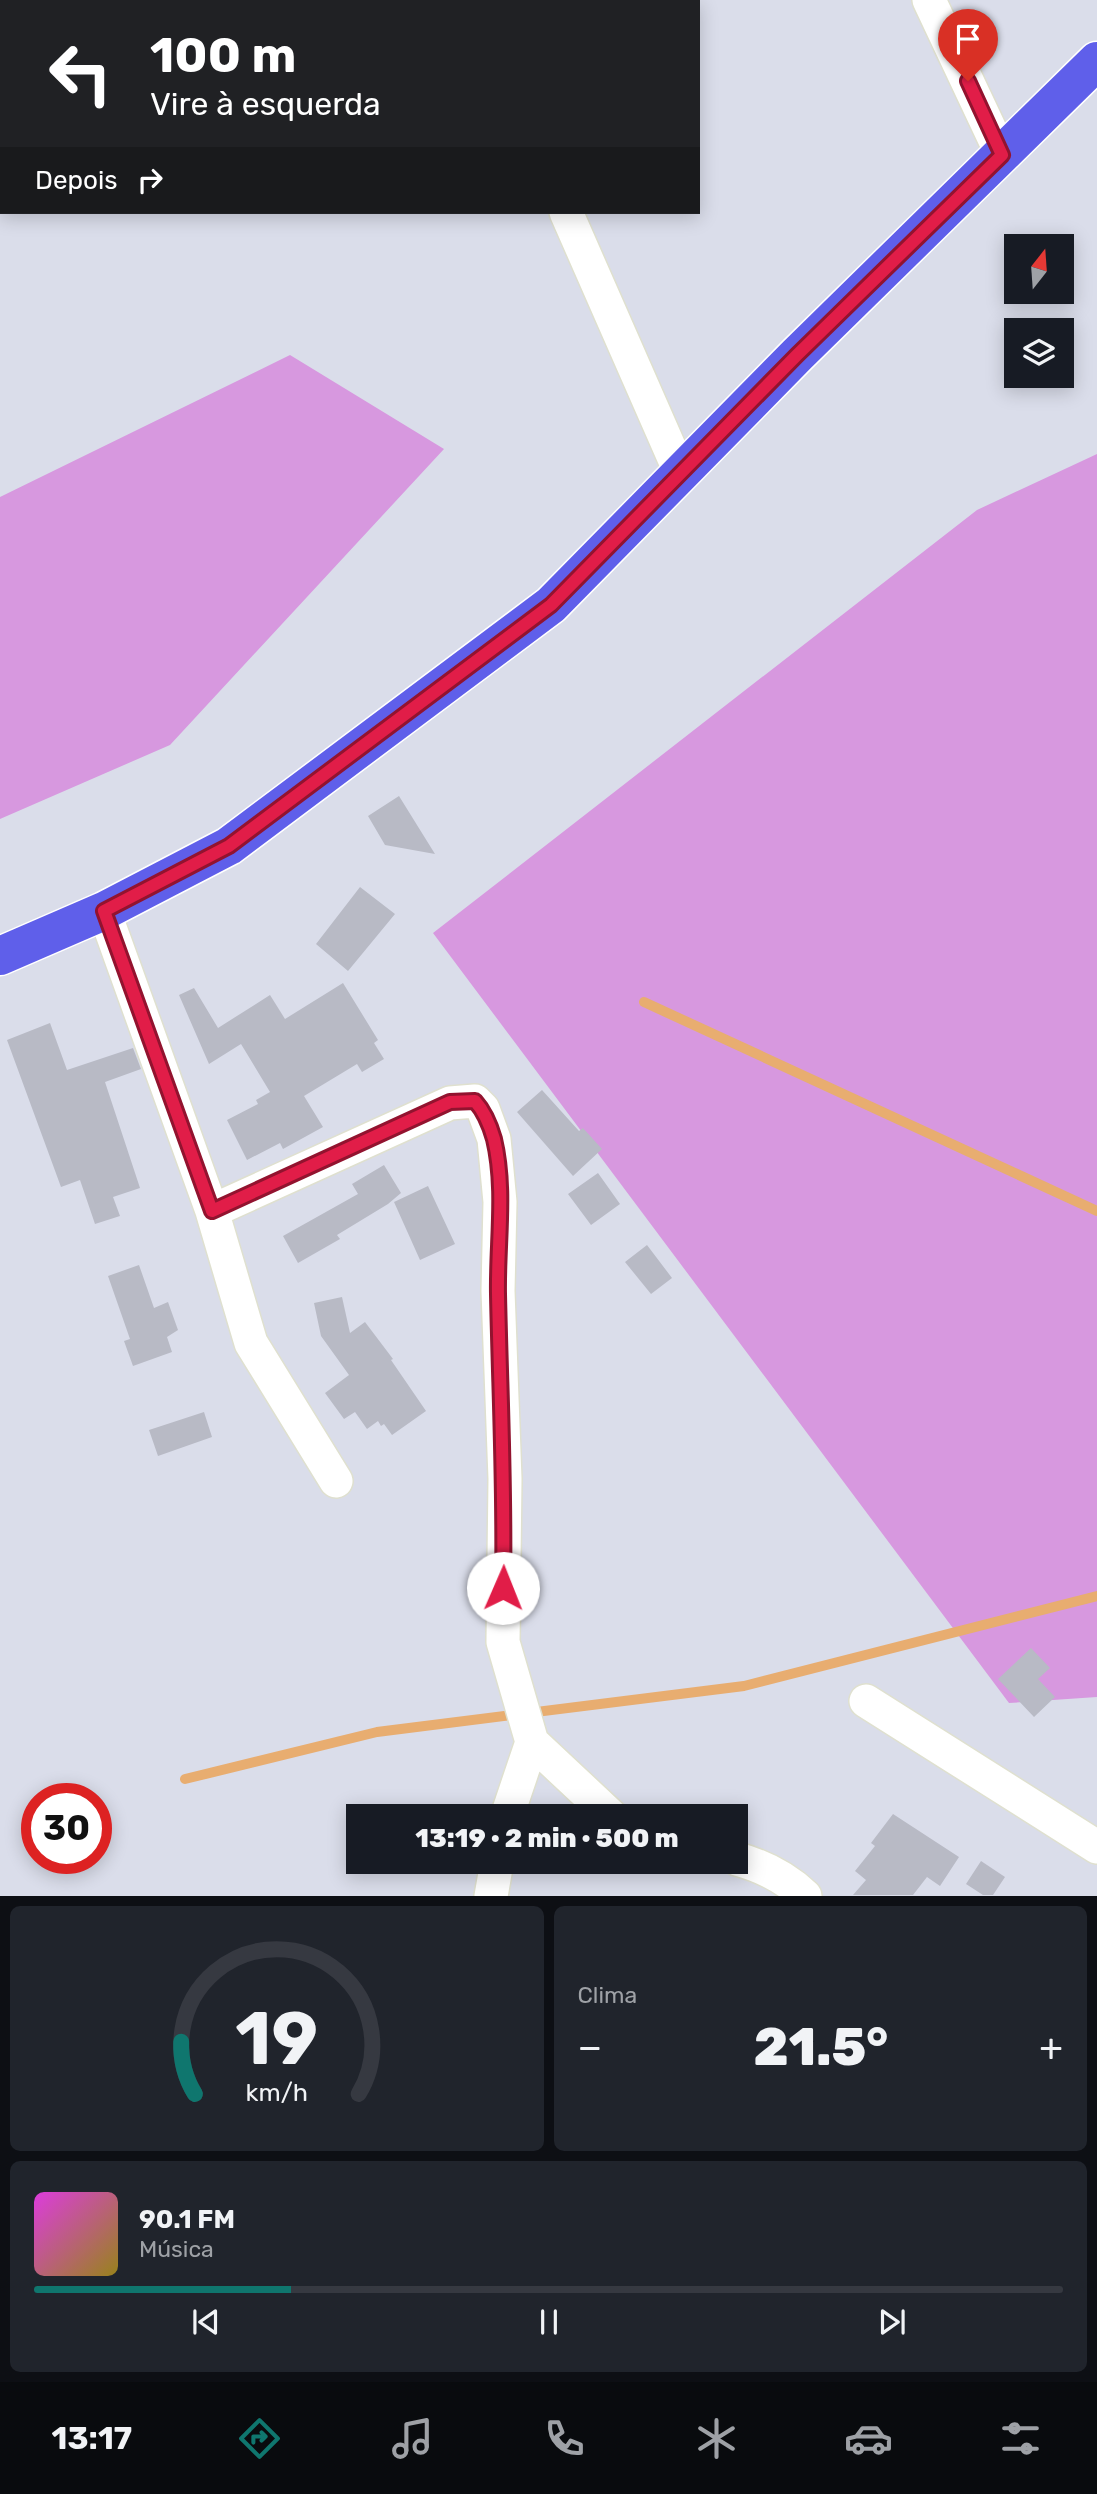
<!DOCTYPE html>
<html lang="pt">
<head>
<meta charset="utf-8">
<style>
	:root { --surface:#171b24; --page:#20242c; --text:#f1f3f6; --muted:#9ea1a6; --line:#363941; --accent:#0f766e }
	body { margin:0; font-family:Rubik,sans-serif; background:var(--page); color:var(--text); height:100vh; display:flex; flex-direction:column; font-size:26px; white-space:nowrap }
	* { box-sizing:border-box; margin:0 }
	p { font-size:23px; color:var(--muted) }
	.icon { flex:none; width:38px; height:38px; fill:none; stroke:currentColor; stroke-width:2; stroke-linecap:round; stroke-linejoin:round }
	.map { position:relative; height:1896px; overflow:hidden }
	.side { display:flex; flex-direction:column; gap:10px; padding:10px; background:#0d0f14; flex:1 }
	.side>* { flex:none }
	.top-card { position:absolute; left:0px; top:0px; width:700px; height:214px; box-shadow:0 4px 18px #0003; background:#202124; color:#fff; overflow:hidden }
	.needle { width:46px; rotate:17deg }
	.buttons { position:absolute; left:1004px; top:234px; display:grid; gap:14px }
	.buttons a { display:grid; place-items:center; width:70px; height:70px; border-radius:0px; background:var(--surface); box-shadow:0 4px 18px #0003; font-size:35px }
	.speed { position:absolute; left:21px; top:1783px; display:flex; gap:14px; font-size:35px; font-weight:700; text-align:center }
	.speed>* { display:grid; place-content:center; width:91px; height:91px; border-radius:50%; background:var(--surface); box-shadow:0 4px 18px #0003; line-height:1 }
	.speed .limit { border:10px solid #d22; background:#fff; color:#111 }
	.pin { position:absolute; display:grid; place-items:center; width:60px; height:60px; color:#fff; margin:-72px -30px; border-radius:50% 50% 50% 0; rotate:-45deg; box-shadow:0 0 7px #0007 }
	.pin .icon { rotate:45deg }
	.me { position:absolute; width:77px; margin:-38px; rotate:1deg; stroke-linejoin:round; filter:drop-shadow(0 0 5px #0008) }
	.turn { display:flex; align-items:center; gap:24px; height:147px; padding:0 35px; font-size:32px }
	.turn .icon { width:91px; height:91px; stroke-width:2.5 }
	.turn b { display:block; font-size:49px; line-height:60px }
	.then { display:flex; align-items:center; height:66px; padding:0 35px; background:#0003; gap:14px; font-size:26px }
	.big { font-size:52px; font-weight:800; line-height:1.1 }
	.side .widget { flex:1; display:flex; flex-direction:column; justify-content:center; gap:10px; min-width:0; padding:0 24px; border-radius:10px; background:var(--page) }
	.side .dial { align-items:center; gap:0 }
	.dial svg { height:182px; overflow:visible; fill:none; stroke:var(--line); stroke-width:7; stroke-linecap:round; text-anchor:middle }
	.dial text { fill:var(--text); stroke:none }
	.song { display:flex; align-items:center; gap:21px }
	.cover { width:84px; height:84px; border-radius:10px; background:linear-gradient(135deg,hsl(300 70% 55%),hsl(50 70% 35%)) }
	.played { height:7px; border-radius:4px; background:linear-gradient(90deg,var(--accent) 25%,var(--line) 25%) }
	.keys { display:flex; justify-content:space-around; direction:ltr }
	.heat { display:flex; justify-content:space-between; align-items:center; font-size:38px; direction:ltr }
	.side .tiles { flex:1; display:grid; gap:10px; grid-template-columns:1fr 1fr }
	.widget:last-child { grid-column:span 2 }
	.trip { position:absolute; left:346px; top:1804px; width:402px; height:70px; border-radius:0px; background:var(--surface); box-shadow:0 4px 18px #0003; font-weight:800; line-height:70px; text-align:center }
	.dock { display:flex; height:112px; justify-content:space-around; align-items:center; background:#090b0e; color:var(--muted) }
	.dock .icon { width:49px; height:49px }
	.dock .selected { color:var(--accent) }
	.dock b { font-size:32px; color:var(--text) }
	.map>svg:first-child { display:block }
	.green { fill:#d798df }
	.lines { fill:none; stroke-linecap:round; stroke-linejoin:round }
	.stream { stroke:#e8ad70; stroke-width:10 }
	.building { fill:#b8bac5 }
	.minor-casing { stroke:#dfe0cf; stroke-width:36 }
	.major-casing { stroke:#fff; stroke-width:41 }
	.minor { stroke:#fff; stroke-width:33 }
	.major { stroke:#5f5fea; stroke-width:38 }
	.route-casing { stroke:#92132f; stroke-width:18 }
	.route { stroke:#e11d48; stroke-width:12 }
</style>
</head>
<body>
<div class="map">
<svg width="1097" height="1896" viewBox="0 0 1097 1896">
	<rect width="100%" height="100%" fill="#daddea"/>
	<path class="green" d="M 290,355 L 444,449 L 170,745 L 0,819 L 0,497 Z
		M 1097,454 L 1097,1697 L 1009,1703 L 433,933 L 977,510 Z"/>
	<g class="lines">
		<path class="stream" d="M 644,1002 L 1097,1211
			M 185,1779 L 377,1732 L 744,1686 L 1097,1596"/>
	</g>
	<path class="building" d="M 399,796 L 435,854 L 385,845 L 368,816 Z
		M 360,887 L 395,914 L 348,971 L 316,944 Z
		M 343,983 L 378,1040 L 374,1043 L 384,1059 L 362,1072 L 357,1064 L 304,1096 L 323,1127 L 283,1149 L 280,1143 L 247,1160 L 227,1120 L 258,1104 L 256,1100 L 270,1092 L 241,1044 L 209,1064 L 179,995 L 194,988 L 218,1028 L 270,995 L 285,1019 Z
		M 50,1023 L 67,1070 L 133,1048 L 141,1069 L 105,1082 L 140,1188 L 113,1197 L 120,1216 L 95,1224 L 80,1180 L 61,1187 L 7,1040 Z
		M 542,1090 L 579,1131 L 583,1128 L 602,1149 L 573,1176 L 517,1112 Z
		M 384,1165 L 401,1193 L 388,1204 L 337,1235 L 340,1239 L 298,1263 L 283,1236 L 358,1194 L 352,1184 Z
		M 598,1173 L 620,1204 L 591,1225 L 568,1194 Z
		M 428,1186 L 455,1244 L 420,1260 L 394,1202 Z
		M 647,1245 L 672,1278 L 651,1294 L 625,1262 Z
		M 139,1265 L 154,1308 L 168,1302 L 178,1330 L 167,1337 L 172,1352 L 133,1366 L 124,1341 L 130,1339 L 108,1276 Z
		M 342,1297 L 350,1333 L 365,1322 L 393,1359 L 391,1360 L 426,1411 L 392,1435 L 384,1424 L 381,1426 L 378,1421 L 367,1429 L 355,1412 L 344,1419 L 325,1393 L 349,1375 L 321,1336 L 314,1303 Z
		M 204,1412 L 212,1437 L 158,1456 L 149,1430 Z
		M 1031,1648 L 1050,1668 L 1038,1679 L 1055,1697 L 1034,1717 L 998,1679 Z
		M 893,1814 L 959,1857 L 940,1886 L 927,1877 L 913,1895 L 853,1895 L 866,1880 L 855,1871 L 875,1846 L 871,1843 Z
		M 981,1861 L 1005,1877 L 993,1895 L 983,1895 L 966,1884 Z"/>
	<g class="lines">
		<g class="minor-casing">
			<path id="minor" d="M 474,0 L 475,2
				M 929,0 L 1002,155
				M 50,2 L 51,0
				M 0,96 L 2,93
				M 566,212 L 681,474
				M 104,911 L 212,1211 L 251,1343 L 336,1481
				M 212,1211 L 450,1103 L 475,1101 L 483,1109 L 494,1139 L 500,1202 L 498,1291 L 505,1479 L 503,1642 L 532,1742 L 611,1816
				M 866,1701 L 1097,1847
				M 507,1816 L 532,1742
				M 737,1859 C 763,1866 785,1877 805,1896
				M 491,1896 L 497,1862"/>
		</g>
		<g class="major-casing">
			<path id="major" d="M 0,956 L 104,911 L 229,846 L 551,605 L 797,355 L 1097,61"/>
		</g>
		<use href="#minor" class="minor"/>
		<use href="#major" class="major"/>
	</g>
	<g class="lines">
		<g class="route-casing">
			<path id="route" d="M 503,1588 C 505,1489 500,1392 498,1294 C 497,1243 506,1189 494,1139 C 490,1125 484,1111 475,1101 L 450,1102 L 212,1211 L 104,911 L 229,846 L 551,605 L 797,355 L 1002,155 L 968,81"/>
		</g>
		<use href="#route" class="route"/>
	</g>
</svg>
<div class="buttons">
<a><svg class="needle" viewBox="-14 -14 28 28"><path d="M0-13l5 13h-10z" fill="#e53935"/><path d="M0 13l5-13h-10z" fill="#9ea1a6"/></svg></a>
<a><svg class="icon" aria-label="layers" viewBox="0 0 24 24"><path d="M12 4l9 5-9 5-9-5zM3 14l9 5 9-5"/></svg></a>
</div>
<div class="speed"><div class="limit">30</div></div>
<div class="pin" style="left:968px;top:81px;background:#d93025"><svg class="icon" aria-label="arrive" viewBox="0 0 24 24"><path d="M6 21V4h12l-3 4 3 4H6"/></svg></div>
<svg class="me" style="left:503px;top:1588px" viewBox="-20 -20 40 40"><circle r="19" fill="#fff"/><path d="M0-13L10 11 0 6-10 11z" fill="#e11d48"/></svg>
<div class="trip">13:19 · 2 min · 500 m</div>
<div class="top-card">
<div class="turn"><svg class="icon" aria-label="left" viewBox="0 0 24 24"><path d="M17 20v-9H6M10 6l-5 5 5 5"/></svg><div><b>100 m</b>Vire à esquerda</div></div>
<div class="then">Depois<svg class="icon" aria-label="right" viewBox="0 0 24 24"><path d="M7 20v-9h11M14 6l5 5-5 5"/></svg></div>
</div>
</div>
<section class="side">
<div class="tiles">
<div class="widget dial"><svg viewBox="0 0 100 80">
<path d="M14 69A42 42 0 1 1 86 69"/>
<path d="M14 69A42 42 0 0 1 8 46" stroke="#0f766e"/>
<text x="50" y="56" font-size="32" font-weight="700">19</text>
<text x="50" y="72" font-size="11">km/h</text>
</svg></div>
<div class="widget"><p>Clima</p>
<div class="heat"><a>−</a><b class="big">21.5°</b><a>+</a></div>
</div>
<div class="widget">
<div class="song"><i class="cover"></i><div><b>90.1 FM</b><p>Música</p></div></div>
<div class="played"></div>
<div class="keys"><svg class="icon" aria-label="previous" viewBox="0 0 24 24"><path d="M18 5L8 12l10 7zM5 5v14"/></svg><svg class="icon" aria-label="pause" viewBox="0 0 24 24"><path d="M8 5v14M16 5v14"/></svg><svg class="icon" aria-label="next" viewBox="0 0 24 24"><path d="M6 5l10 7-10 7zM19 5v14"/></svg></div>
</div>
</div>
</section>
<nav class="dock">
<b>13:17</b>
<svg class="icon selected" aria-label="directions" viewBox="0 0 24 24"><path d="M12 3l9 9-9 9-9-9zM9 14v-3h6M13 9l2 2-2 2"/></svg>
<svg class="icon" aria-label="music" viewBox="0 0 24 24"><path d="M9 18V5l10-2v13"/><circle cx="6" cy="18" r="3"/><circle cx="16" cy="16" r="3"/></svg>
<svg class="icon" aria-label="phone" viewBox="0 0 24 24"><path d="M5 4h4l2 5-3 2q2 4 5 5l2-3 5 2v4C11 20 4 13 5 4z"/></svg>
<svg class="icon" aria-label="climate" viewBox="0 0 24 24"><path d="M12 3v18M4 7l16 10M4 17L20 7"/></svg>
<svg class="icon" aria-label="car" viewBox="0 0 24 24"><path d="M5 17H2v-5l4-1 3-4h7l3 4 3 1v5h-3M9 17h6M6 11h13"/><circle cx="7" cy="17" r="2"/><circle cx="17" cy="17" r="2"/></svg>
<svg class="icon" aria-label="filters" viewBox="0 0 24 24"><path d="M4 7h16M4 17h16"/><circle cx="9" cy="7" r="2"/><circle cx="15" cy="17" r="2"/></svg>
</nav>
</body>
</html>
